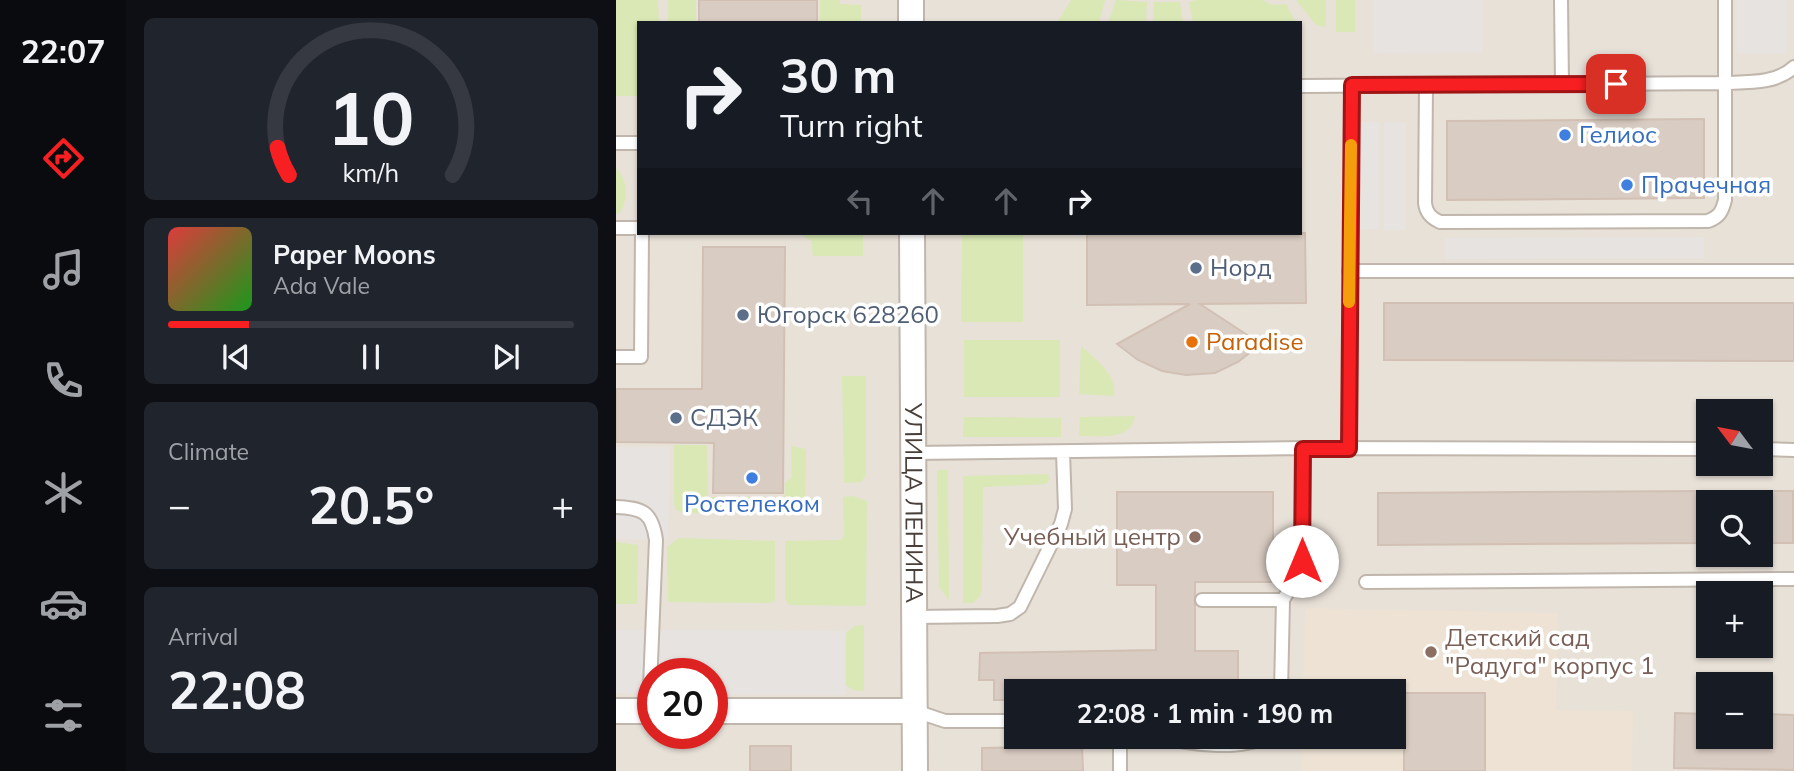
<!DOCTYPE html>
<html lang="en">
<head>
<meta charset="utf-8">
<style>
	:root { --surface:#171b24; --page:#20242c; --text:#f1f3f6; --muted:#9ea1a6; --line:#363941; --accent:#f71f21 }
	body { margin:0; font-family:Mulish,sans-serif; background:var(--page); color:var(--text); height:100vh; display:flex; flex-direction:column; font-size:26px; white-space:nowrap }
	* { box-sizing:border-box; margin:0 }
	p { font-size:23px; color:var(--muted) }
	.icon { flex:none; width:38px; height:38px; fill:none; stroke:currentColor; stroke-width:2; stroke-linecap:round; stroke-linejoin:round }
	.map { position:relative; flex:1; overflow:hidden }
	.sheet { display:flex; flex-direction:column; gap:18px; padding:18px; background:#0d0f14; width:490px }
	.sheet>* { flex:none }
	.banner { position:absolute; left:21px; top:21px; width:665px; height:214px; border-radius:0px; box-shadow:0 2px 5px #0004; background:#171b24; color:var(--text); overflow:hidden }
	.needle { width:46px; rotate:302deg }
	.buttons { position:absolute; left:1080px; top:399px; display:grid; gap:14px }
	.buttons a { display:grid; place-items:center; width:77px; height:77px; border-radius:0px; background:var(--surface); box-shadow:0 2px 5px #0004; font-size:35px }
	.speed { position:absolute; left:21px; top:658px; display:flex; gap:14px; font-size:35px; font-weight:700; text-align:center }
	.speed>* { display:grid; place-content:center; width:91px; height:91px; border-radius:50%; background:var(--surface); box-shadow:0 2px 5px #0004; line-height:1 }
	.speed .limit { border:10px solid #d22; background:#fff; color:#111 }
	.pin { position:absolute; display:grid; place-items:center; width:60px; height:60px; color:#fff; margin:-30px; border-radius:14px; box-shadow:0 4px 10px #0006 }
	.me { position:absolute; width:77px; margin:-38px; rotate:0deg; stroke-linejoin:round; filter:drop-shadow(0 0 5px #0008) }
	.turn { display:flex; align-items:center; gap:24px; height:147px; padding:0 28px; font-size:32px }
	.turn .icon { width:91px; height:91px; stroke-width:2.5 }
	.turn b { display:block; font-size:49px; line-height:60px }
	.lanes { display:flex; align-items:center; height:66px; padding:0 28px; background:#0003; justify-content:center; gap:35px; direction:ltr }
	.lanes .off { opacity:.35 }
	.big { font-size:52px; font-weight:700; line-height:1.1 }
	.sheet .tile { flex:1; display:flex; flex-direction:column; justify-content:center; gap:10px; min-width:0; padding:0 24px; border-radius:10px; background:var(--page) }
	.sheet .dial { align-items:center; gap:0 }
	.dial svg { height:182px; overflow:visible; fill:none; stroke:var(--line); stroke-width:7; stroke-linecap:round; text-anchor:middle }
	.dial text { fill:var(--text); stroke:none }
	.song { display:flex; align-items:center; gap:21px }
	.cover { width:84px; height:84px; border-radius:10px; background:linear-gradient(135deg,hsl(0 70% 55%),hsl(120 70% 35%)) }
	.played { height:7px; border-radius:4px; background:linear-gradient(90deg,var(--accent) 20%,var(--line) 20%) }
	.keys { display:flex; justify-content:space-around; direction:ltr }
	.heat { display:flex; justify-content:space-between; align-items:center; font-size:38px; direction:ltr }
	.trip { position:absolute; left:388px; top:679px; width:402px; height:70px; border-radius:0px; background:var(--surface); box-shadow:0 2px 5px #0004; font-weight:700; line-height:70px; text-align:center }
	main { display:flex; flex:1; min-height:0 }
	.dock { display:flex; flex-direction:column; width:126px; justify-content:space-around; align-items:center; background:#090b0e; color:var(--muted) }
	.dock .icon { width:49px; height:49px }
	.dock .current { color:var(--accent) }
	.dock b { font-size:32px; color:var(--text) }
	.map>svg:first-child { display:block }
	.residential { fill:#e8e1d8; fill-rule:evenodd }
	.education { fill:#ede2d4 }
	.green { fill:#d9e8b4 }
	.parking { fill:#e6e3e1 }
	.building { fill:#d9ccc2; stroke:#d1c0b3; stroke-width:2 }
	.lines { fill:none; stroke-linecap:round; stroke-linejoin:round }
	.lane-casing { stroke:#c0b6ac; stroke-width:16 }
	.street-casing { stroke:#c0b6ac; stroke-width:28 }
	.lane { stroke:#fff; stroke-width:12 }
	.street { stroke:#fff; stroke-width:24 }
	.route-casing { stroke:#a11415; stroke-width:18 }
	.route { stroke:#f71f21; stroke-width:12 }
	.slow { stroke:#f59e0b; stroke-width:12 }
	.shop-dot { fill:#3f7fe0; stroke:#fff; stroke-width:2.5 }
	.service-dot { fill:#5c6f8a; stroke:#fff; stroke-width:2.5 }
	.food-dot { fill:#e8710a; stroke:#fff; stroke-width:2.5 }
	.education-dot { fill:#8d6e63; stroke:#fff; stroke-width:2.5 }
	.labels { text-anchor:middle; stroke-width:7; stroke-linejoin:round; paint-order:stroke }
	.shop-label { font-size:24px; fill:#366cbe; stroke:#fff; text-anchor:start }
	.service-label { font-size:24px; fill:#4e5e75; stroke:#fff; text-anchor:start }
	.food-label { font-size:24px; fill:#c56008; stroke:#fff; text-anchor:start }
	.street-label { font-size:24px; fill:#493f38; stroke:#fff }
	.education-label { font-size:24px; fill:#785e54; stroke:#fff; text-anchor:end }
</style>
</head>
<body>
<main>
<nav class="dock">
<b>22:07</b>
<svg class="icon current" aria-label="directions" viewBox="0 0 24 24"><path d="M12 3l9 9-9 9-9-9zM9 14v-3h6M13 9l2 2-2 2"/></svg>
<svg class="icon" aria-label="music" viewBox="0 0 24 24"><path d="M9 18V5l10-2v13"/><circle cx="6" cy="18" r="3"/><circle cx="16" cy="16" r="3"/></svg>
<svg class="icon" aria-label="phone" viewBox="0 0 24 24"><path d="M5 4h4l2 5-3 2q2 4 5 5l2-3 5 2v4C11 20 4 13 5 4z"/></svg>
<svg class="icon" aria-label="climate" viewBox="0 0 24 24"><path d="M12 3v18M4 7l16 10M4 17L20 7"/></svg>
<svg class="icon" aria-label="car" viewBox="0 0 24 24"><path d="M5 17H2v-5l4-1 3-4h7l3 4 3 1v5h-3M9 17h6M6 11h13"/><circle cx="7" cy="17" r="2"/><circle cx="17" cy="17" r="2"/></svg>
<svg class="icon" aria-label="filters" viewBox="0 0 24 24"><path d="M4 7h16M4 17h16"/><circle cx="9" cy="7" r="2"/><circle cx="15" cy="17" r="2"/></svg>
</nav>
<section class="sheet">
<div class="tile dial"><svg viewBox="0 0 100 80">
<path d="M14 69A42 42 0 1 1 86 69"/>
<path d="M14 69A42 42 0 0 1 9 57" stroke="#f71f21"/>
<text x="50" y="56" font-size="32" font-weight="700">10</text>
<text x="50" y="72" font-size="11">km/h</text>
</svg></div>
<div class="tile">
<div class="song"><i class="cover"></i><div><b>Paper Moons</b><p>Ada Vale</p></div></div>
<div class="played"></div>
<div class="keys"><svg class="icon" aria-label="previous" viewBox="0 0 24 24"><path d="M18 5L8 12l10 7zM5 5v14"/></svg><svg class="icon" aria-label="pause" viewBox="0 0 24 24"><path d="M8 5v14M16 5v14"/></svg><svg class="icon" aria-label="next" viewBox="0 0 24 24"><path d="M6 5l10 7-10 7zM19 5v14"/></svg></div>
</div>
<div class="tile"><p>Climate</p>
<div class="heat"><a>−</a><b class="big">20.5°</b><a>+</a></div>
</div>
<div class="tile"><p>Arrival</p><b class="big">22:08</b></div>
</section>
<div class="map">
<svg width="1178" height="771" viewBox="0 0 1178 771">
	<rect width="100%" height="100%" fill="#f5f0ea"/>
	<path class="residential" d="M 0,0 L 1178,0 L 1178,771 L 0,771 ZM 23,23 L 684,23 L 684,233 L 23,233 ZM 1092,411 L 1144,411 L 1144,464 L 1092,464 ZM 1092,502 L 1144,502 L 1144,555 L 1092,555 ZM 1092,593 L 1144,593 L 1144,646 L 1092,646 ZM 37,674 L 96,674 L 96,733 L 37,733 ZM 1092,684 L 1144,684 L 1144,737 L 1092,737 ZM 401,691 L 779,691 L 779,737 L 401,737 Z"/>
	<path class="education" d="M 689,608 L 942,613 L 940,710 L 1017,711 L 1016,771 L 686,771 L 686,737 L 779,737 L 779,691 L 687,691 Z"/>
	<path class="green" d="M 0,0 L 42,0 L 43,23 L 23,23 L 23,96 L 0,96 Z
		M 52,0 L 80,0 L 80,23 L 52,23 Z
		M 204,0 L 224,0 L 224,4 L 245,5 L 245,23 L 204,23 Z
		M 455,0 L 489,0 L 483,23 L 441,23 Z
		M 500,0 L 531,2 L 530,23 L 492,23 Z
		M 581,0 L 645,0 L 657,5 L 670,4 L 680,23 L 577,23 L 573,2 Z
		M 680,0 L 710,0 L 710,27 L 700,25 Z
		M 720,0 L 739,0 L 739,32 L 720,32 Z
		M 538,2 L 564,2 L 567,23 L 537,23 Z
		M 0,168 C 12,180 12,197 5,212 L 0,214 Z
		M 187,233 L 247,233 L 247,256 L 197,256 L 195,241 L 187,236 Z
		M 346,233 L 407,233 L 407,322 L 345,322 Z
		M 348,340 L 444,340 L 444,397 L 348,397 Z
		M 465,346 C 479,359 502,375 498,396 L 463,394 Z
		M 226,376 L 250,376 L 250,475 L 245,482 L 228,483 Z
		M 519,416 C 515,441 483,436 463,436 L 464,417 Z
		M 348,417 L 445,418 L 445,437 L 347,437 Z
		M 58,445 L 91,445 L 92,497 L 144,497 L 144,508 L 168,508 L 169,483 L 176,477 L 175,446 L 190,449 L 189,506 L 186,513 L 67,513 L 60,510 L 58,503 Z
		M 321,470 L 332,470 L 333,600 L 323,587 Z
		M 432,474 L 434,479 L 430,484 L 367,487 L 366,589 L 364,596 L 357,603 L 347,603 L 347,476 Z
		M 237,496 L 251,501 L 250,606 L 173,605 L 169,599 L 169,541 L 225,540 L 228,535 L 227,497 Z
		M 63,538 L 159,541 L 159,601 L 153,603 L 52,602 L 51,547 Z
		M 0,542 L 22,545 L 21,604 L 0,604 Z
		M 248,625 L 248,691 L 237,690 L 230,685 L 230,633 L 239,626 Z"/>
	<path class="parking" d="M 757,0 L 866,0 L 866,52 L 757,53 Z
		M 1121,0 L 1171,0 L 1170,54 L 1121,53 Z
		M 743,122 L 763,122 L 763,229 L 743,229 Z
		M 768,122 L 790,123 L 789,230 L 768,230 Z
		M 1088,237 L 1088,258 L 829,259 L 829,238 Z
		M 0,447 L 54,447 L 52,540 L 0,539 Z
		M 0,630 L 229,631 L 229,695 L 96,694 L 96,674 L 37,674 L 37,694 L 0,693 Z"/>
	<path class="building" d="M 83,0 L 201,0 L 201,23 L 83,23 Z
		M 1088,119 L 1088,198 L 831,200 L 831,121 Z
		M 471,233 L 689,233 L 690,303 L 584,304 L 645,344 L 622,362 L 599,373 L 570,375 L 546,371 L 522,360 L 501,344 L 574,304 L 471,305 Z
		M 87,247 L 169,247 L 167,493 L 97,493 L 98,443 L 0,442 L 0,389 L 86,389 Z
		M 768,303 L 1178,303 L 1178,361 L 768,360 Z
		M 1092,491 L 1092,543 L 762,545 L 762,493 Z
		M 1144,491 L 1177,491 L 1177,543 L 1144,543 Z
		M 501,492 L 657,492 L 657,582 L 579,582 L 579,651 L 622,651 L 622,691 L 401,691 L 401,700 L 378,700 L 378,680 L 363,680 L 364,653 L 540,650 L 540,585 L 501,585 Z
		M 788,693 L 869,693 L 869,771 L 788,771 Z
		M 1059,713 L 1092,714 L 1092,737 L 1144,737 L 1144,714 L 1178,715 L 1178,770 L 1058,768 Z
		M 134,746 L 175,746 L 175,771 L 134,771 Z
		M 466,746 L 467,771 L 366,771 L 366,748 Z"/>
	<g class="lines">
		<g class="lane-casing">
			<path id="lane" d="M 945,0 L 946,84
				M 810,85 L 809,203 C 810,213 815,218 824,222 L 1092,221 C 1103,217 1106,212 1109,200 L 1109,0
				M 684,86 L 1108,83 C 1132,82 1160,84 1178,67
				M 0,143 L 23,143
				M 0,228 L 23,228
				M 733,271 L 1178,271
				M 0,357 L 25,357 L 26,233
				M 733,449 L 736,85
				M 1144,449 L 1178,450
				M 297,453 L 687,448 L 1092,449
				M 0,507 C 27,508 36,512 40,540 L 33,711
				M 750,582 L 1178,579
				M 586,600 L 667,600
				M 298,617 L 381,616 L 394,614 L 404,607 L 445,524 L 449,509 L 447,452
				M 665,691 L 667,600 L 682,575 L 686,560 L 687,448
				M 299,711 L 329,721 L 401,721
				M 504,737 L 504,771
				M 545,737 C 573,744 623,751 649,737"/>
		</g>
		<g class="street-casing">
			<g id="street">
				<path d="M 295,0 L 295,23"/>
				<path id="s1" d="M 296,233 L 299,771"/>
				<path d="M 0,711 L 37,711"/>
				<path d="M 96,711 L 299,711"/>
			</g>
		</g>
		<use href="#lane" class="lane"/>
		<use href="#street" class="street"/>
	</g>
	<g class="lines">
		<g class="route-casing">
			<path id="route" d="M 686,561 L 687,449 L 733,449 L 736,85 L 1000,84"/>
		</g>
		<use href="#route" class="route"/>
		<path class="slow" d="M 733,302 L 735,145"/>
	</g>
	<g class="shop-dot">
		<circle cx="949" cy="135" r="7"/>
		<circle cx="1011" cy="185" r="7"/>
		<circle cx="136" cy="478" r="7"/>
	</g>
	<g class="service-dot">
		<circle cx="580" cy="268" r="7"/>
		<circle cx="127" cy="315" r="7"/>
		<circle cx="60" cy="418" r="7"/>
	</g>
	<circle class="food-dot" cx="576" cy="342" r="7"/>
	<g class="education-dot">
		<circle cx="579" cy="537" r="7"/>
		<circle cx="815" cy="652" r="7"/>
	</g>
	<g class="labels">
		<g class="shop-label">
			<text x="963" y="143">Гелиос</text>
			<text x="1025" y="193">Прачечная</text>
			<text x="136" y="512" text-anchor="middle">Ростелеком</text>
		</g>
		<g class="service-label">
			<text x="594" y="276">Норд</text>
			<text x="141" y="323">Югорск 628260</text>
			<text x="74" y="426">СДЭК</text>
		</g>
		<g class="food-label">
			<text x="590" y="350">Paradise</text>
		</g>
		<g class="street-label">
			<text dy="8" stroke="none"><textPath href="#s1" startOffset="270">УЛИЦА ЛЕНИНА</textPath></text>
		</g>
		<g class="education-label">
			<text x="565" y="545">Учебный центр</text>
			<text x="829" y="646" text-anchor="start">Детский сад<tspan x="829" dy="28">"Радуга" корпус 1</tspan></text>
		</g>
	</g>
</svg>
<div class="buttons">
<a><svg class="needle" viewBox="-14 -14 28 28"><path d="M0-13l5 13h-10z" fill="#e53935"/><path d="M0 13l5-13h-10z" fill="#9ea1a6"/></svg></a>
<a><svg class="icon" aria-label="search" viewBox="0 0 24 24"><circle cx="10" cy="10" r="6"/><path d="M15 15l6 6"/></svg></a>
<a>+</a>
<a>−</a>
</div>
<div class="speed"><div class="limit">20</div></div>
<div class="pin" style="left:1000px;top:84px;background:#d93025"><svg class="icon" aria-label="arrive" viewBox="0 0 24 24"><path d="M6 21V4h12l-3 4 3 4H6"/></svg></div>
<svg class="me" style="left:686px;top:561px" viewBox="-20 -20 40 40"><circle r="19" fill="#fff"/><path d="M0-13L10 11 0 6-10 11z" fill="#f71f21"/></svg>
<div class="trip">22:08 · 1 min · 190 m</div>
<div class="banner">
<div class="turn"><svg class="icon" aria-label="right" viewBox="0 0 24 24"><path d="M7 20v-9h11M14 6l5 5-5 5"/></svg><div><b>30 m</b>Turn right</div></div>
<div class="lanes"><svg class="icon off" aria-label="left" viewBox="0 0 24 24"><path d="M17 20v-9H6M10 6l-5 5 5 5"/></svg><svg class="icon off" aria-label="ahead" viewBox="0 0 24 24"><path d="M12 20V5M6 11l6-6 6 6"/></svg><svg class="icon off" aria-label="ahead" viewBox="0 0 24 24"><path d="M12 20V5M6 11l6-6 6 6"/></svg><svg class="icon" aria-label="right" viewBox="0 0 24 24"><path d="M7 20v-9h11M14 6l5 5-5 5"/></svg></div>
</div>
</div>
</main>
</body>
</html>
